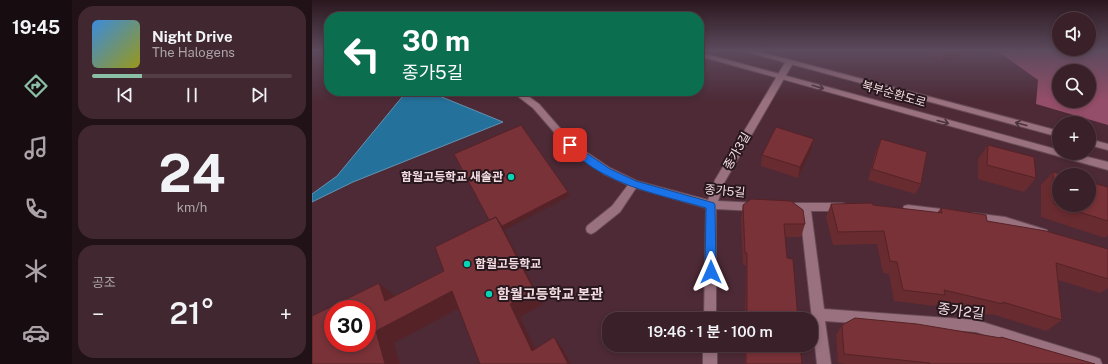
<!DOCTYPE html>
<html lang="ko">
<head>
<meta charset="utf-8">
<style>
	:root { --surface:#3a2028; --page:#412830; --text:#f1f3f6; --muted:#aba3a8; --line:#543e45; --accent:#8abfa5 }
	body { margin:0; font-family:"Public Sans","Noto Sans KR",sans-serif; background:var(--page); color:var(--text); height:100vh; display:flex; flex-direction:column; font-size:15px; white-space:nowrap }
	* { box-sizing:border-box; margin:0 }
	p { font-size:13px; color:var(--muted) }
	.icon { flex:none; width:22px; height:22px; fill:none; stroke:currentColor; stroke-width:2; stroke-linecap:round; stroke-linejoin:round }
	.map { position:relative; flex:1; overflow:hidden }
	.side { display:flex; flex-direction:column; gap:6px; padding:6px; background:#201216; width:240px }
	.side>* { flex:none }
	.guide { position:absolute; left:12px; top:12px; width:380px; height:84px; border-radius:16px; box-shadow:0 2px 6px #0003,0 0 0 1px var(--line); background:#0b6e4f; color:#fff; overflow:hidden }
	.tools { position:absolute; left:740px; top:12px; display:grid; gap:8px }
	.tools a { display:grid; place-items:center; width:44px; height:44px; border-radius:50%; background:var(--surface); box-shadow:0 2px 6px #0003,0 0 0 1px var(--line); font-size:20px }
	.speed { position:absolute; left:12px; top:300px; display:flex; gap:8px; font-size:20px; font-weight:700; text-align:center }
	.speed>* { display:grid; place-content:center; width:52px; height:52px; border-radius:50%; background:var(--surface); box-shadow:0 2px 6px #0003,0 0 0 1px var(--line); line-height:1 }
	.speed .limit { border:6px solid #d22; background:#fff; color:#111 }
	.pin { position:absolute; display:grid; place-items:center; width:34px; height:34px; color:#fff; margin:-17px; border-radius:8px; box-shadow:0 2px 6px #0006 }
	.me { position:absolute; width:44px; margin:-22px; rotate:0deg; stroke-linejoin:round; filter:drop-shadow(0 0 3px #0008) }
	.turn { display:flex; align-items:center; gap:14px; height:84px; padding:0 12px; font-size:18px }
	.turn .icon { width:52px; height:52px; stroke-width:2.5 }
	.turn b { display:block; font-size:28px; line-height:34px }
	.big { font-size:30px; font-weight:600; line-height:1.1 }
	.side .tile { flex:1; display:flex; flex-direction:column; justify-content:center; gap:6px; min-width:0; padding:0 14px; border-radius:16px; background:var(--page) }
	.side .dial { align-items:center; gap:0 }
	.dial b { font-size:52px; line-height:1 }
	.song { display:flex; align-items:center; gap:12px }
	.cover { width:48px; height:48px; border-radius:6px; background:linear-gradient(135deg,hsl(210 70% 55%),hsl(60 70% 35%)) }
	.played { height:4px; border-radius:2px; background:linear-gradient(90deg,var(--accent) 25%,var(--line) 25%) }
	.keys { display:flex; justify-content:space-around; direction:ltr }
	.heat { display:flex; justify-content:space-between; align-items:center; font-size:22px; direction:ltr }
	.trip { position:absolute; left:290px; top:312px; width:216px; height:40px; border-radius:16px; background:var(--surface); box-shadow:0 2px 6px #0003,0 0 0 1px var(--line); font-weight:600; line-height:40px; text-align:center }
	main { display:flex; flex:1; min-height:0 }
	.dock { display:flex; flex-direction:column; width:72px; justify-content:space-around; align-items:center; background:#170d10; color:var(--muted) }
	.dock .icon { width:28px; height:28px }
	.dock .selected { color:var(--accent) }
	.dock b { font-size:18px; color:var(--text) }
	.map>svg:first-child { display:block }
	.forest { fill:#954e69; fill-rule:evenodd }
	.water { fill:#24729c; stroke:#6392b2 }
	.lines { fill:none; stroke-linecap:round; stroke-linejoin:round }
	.street-casing { stroke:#684a55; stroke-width:2 }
	.secondary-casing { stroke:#684a55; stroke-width:2 }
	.street { fill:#9a717f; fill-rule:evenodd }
	.secondary { fill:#9a717f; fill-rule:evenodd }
	.wall { fill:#682b30 }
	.shaded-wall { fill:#552327 }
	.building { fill:#793238; stroke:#552327; fill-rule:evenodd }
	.oneway { stroke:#4a333b }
	.route { fill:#1a73e8; stroke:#114b97 }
	.poi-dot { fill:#05d5b6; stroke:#28181e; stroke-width:1.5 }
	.labels { text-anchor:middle; stroke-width:4; stroke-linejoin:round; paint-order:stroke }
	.street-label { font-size:12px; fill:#f5dde4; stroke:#28181e }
	.poi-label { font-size:12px; font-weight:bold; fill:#f5dde4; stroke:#28181e; text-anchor:end }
	.near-poi-label { font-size:14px; font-weight:bold; fill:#f5dde4; stroke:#28181e; text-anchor:start }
	.near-street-label { font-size:14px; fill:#f5dde4; stroke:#28181e }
</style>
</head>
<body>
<main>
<nav class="dock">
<b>19:45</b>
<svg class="icon selected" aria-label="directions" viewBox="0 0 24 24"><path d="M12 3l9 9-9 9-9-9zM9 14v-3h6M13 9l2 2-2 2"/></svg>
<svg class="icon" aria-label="music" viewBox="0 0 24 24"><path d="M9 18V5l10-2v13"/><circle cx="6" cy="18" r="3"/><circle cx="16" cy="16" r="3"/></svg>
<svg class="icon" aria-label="phone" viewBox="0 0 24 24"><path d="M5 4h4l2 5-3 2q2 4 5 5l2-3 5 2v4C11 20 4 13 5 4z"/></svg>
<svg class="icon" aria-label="climate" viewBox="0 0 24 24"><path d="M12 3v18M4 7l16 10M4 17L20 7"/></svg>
<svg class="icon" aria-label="car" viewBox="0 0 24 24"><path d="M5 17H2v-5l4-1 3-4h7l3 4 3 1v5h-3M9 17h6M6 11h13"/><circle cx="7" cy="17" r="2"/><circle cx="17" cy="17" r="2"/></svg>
</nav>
<section class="side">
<div class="tile">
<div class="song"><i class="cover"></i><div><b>Night Drive</b><p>The Halogens</p></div></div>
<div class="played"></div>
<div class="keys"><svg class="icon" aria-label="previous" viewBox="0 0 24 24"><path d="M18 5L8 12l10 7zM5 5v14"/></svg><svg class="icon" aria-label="pause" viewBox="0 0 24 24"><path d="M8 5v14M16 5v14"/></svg><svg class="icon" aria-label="next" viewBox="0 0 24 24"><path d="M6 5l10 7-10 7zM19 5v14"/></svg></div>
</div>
<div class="tile dial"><b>24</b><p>km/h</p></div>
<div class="tile"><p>공조</p>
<div class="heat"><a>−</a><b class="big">21°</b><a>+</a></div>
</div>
</section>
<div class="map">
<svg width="796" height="364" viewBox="0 0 796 364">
	<rect width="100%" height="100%" fill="#4d2a36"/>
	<path class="forest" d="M 684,50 L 796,50 L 796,125 L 724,104 L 726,80 ZM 747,71 L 777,71 L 777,101 L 747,101 Z"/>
	<path class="water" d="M 95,91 L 115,91 L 191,122 L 41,182 L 0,202 L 0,194 L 25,176 Z"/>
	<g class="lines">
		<g class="street-casing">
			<path id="street" d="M 474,61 L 480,61 L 481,63 L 412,183 L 406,201 L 444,203 L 448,204 L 449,207 L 448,210 L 444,211 L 404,209 L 404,319 L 392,319 L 394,208 L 324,188 L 308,212 L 283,232 L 279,234 L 275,232 L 274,229 L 275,226 L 300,206 L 316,185 L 292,174 L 270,159 L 255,147 L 221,108 L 199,91 L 209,91 L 227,104 L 261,143 L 298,168 L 325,181 L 396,200 L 403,180 Z
				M 474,203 L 530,203 L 534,204 L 535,207 L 534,210 L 530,211 L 499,211 L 512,309 L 664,320 L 783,357 L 788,359 L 790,364 L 762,364 L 664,332 L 513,321 L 519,364 L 505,364 L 488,211 L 470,210 L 469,207 L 470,204 Z
				M 596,205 L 638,210 L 642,211 L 643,214 L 642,217 L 638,218 L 596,213 L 592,212 L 591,209 L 592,206 Z
				M 661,213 L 693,217 L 735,230 L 736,233 L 735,236 L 731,238 L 693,225 L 661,221 L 657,220 L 656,217 L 657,214 Z
				M 391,345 L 405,345 L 405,364 L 391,364 Z"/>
		</g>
		<g class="secondary-casing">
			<path id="secondary" d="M 427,50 L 441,50 L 747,131 L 747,137 Z
				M 387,52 L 747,150 L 747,153 L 760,153 L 796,162 L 796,170 L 387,56 Z
				M 777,139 L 796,144 L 796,150 L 777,145 Z"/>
		</g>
		<use href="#street" class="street"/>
		<use href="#secondary" class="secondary"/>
	</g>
	<path class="wall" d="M 616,50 L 652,50 L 648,58 L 629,62 Z
		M 569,139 L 609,184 L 603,194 L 556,180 L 564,150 Z
		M 676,145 L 724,178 L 712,192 L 666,179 L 666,159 Z
		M 499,150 L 486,178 L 449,166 L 450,155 Z
		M 741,172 L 796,187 L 796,235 L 793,238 L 729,217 L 729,185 Z
		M 519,204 L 561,205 L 625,213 L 629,208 L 675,221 L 796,249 L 796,288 L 788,293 L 746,280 L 750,320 L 734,331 L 680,314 L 678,315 L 627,302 L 623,306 L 582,301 L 577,274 L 571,273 L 565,244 L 521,245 L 514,217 Z
		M 431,205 L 493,224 L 489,237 L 473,237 L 475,258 L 486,319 L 433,319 L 434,265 L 431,265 L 429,218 Z
		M 530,325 L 687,338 L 689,337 L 783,364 L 534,364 L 526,363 L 524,335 Z
		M 433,345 L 488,345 L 490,364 L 433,364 Z"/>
	<path class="shaded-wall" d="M 635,50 L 652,50 L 648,58 L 629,62 Z
		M 502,139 L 499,150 L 486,178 L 488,167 Z
		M 256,192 L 258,196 L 192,230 L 231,304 L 208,317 L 230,362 L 220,351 L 198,304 L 184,217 Z
		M 67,283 L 84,297 L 73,301 Z
		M 140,291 L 153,305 L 82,343 L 88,364 L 73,364 L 64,331 Z
		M 242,337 L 251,349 L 259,364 L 256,364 Z"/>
	<path class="building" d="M 209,125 L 256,192 L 190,226 L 184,217 L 177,220 L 142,154 Z
		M 464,127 L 502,139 L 488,167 L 450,155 Z
		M 569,139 L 615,152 L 609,184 L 560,169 Z
		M 676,145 L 722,157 L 724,178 L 675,165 Z
		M 741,172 L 753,175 L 747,175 L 747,205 L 777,205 L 777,182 L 796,187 L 796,221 L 742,204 Z
		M 439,199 L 479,201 L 491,210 L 493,224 L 472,224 L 475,258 L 481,259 L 486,319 L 435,319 L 435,253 L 433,253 L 431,205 Z
		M 560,203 L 561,205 L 630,213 L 629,208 L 674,215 L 675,221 L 734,231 L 796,249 L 796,279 L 744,263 L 750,320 L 691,302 L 691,304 L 632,290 L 633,295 L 591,290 L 585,262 L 578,261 L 572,231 L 526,232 L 519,204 Z
		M 184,217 L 222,290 L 198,304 L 220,351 L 242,337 L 256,364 L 168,364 L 140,291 L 64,331 L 73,364 L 0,364 L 0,316 L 67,283 L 73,301 L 132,271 L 123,247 ZM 21,309 L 55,309 L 55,343 L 21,343 Z
		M 543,318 L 605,324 L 689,338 L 689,337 L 783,364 L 618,364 L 618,363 L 532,354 L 530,325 Z
		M 434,345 L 488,345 L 490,364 L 434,364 Z"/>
	<defs><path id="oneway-shaft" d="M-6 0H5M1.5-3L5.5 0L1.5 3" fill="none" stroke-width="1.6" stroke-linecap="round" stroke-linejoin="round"/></defs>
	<g class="oneway">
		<use href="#oneway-shaft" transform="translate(506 87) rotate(16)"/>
		<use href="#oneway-shaft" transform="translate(631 122) rotate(15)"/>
		<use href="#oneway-shaft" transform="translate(709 124) rotate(-165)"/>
	</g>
	<linearGradient id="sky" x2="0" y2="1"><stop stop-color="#2a171e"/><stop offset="0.5" stop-color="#5c4a5d"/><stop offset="1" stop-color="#5c4a5d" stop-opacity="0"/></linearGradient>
	<rect width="796" height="101" fill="url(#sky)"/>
	<path class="route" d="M 258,142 L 298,169 L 324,181 L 402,203 L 403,205 L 404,272 L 403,276 L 399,277 L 395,276 L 393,272 L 394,208 C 360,198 323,191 292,174 C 278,167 266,157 255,147 L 253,145 L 255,143 Z"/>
	<g class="poi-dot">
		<circle cx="199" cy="177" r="4"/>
		<circle cx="155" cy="264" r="4"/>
		<circle cx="177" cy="294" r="4"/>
	</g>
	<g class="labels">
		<g class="street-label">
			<text transform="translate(582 94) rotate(16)" y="4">북부순환도로</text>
			<text transform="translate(425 151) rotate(-60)" y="4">종가3길</text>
			<text transform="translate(413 191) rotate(5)" y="4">종가5길</text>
		</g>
		<g class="poi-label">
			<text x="191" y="181">함월고등학교 새솔관</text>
			<text x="163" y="268" text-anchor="start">함월고등학교</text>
		</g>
		<g class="near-poi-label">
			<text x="185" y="299">함월고등학교 본관</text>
		</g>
		<g class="near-street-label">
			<text transform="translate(649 311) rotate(7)" y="5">종가2길</text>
		</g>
	</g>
</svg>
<div class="tools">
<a><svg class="icon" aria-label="sound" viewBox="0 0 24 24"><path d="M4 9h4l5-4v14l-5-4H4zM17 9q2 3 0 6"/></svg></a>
<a><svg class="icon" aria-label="search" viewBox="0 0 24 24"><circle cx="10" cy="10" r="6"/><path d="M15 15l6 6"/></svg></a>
<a>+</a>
<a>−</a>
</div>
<div class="speed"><div class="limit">30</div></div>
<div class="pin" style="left:258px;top:145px;background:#d93025"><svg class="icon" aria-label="arrive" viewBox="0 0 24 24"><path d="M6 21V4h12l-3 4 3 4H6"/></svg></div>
<svg class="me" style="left:399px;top:272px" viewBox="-20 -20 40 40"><path d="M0-17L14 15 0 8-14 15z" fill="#1a73e8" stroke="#fff" stroke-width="4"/></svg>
<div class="trip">19:46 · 1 분 · 100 m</div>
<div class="guide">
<div class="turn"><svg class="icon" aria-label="left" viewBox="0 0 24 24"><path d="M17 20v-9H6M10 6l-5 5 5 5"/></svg><div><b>30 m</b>종가5길</div></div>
</div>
</div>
</main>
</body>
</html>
